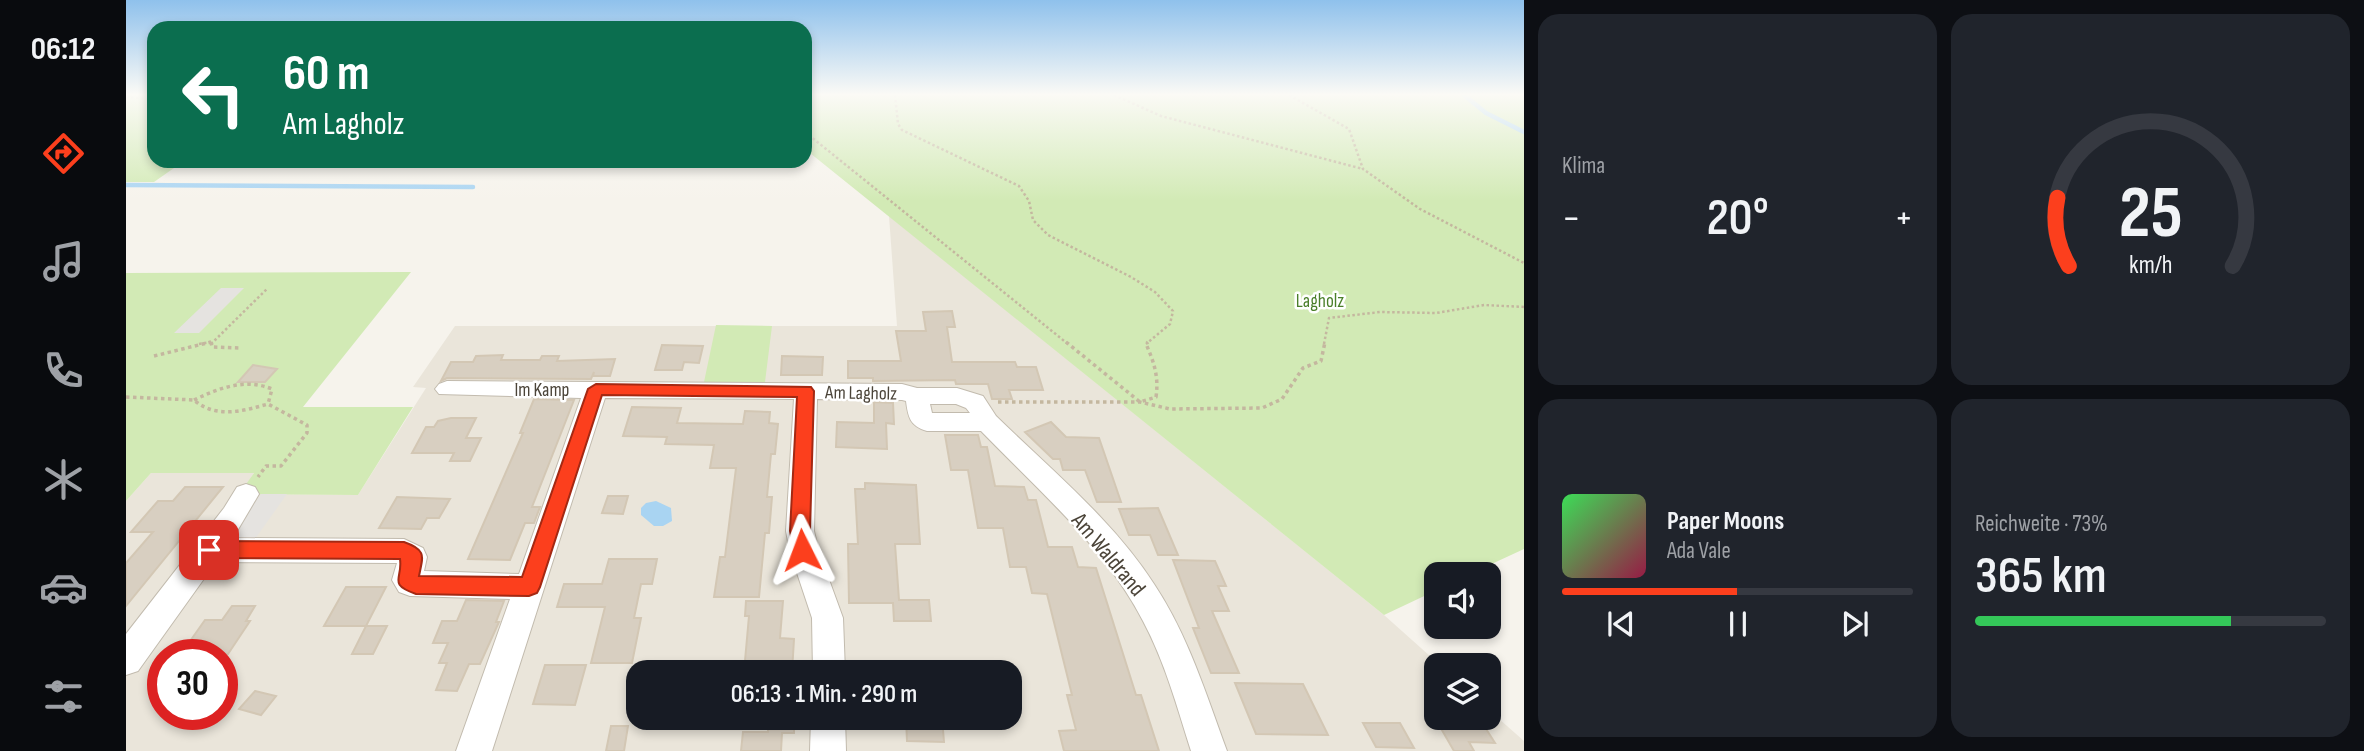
<!DOCTYPE html>
<html lang="de">
<head>
<meta charset="utf-8">
<style>
	:root { --surface:#171b24; --page:#20242c; --text:#f1f3f6; --muted:#9ea1a6; --line:#363941; --accent:#fc3f1d }
	body { margin:0; font-family:"Sofia Sans Condensed",sans-serif; background:var(--page); color:var(--text); height:100vh; display:flex; flex-direction:column; font-size:26px; white-space:nowrap }
	* { box-sizing:border-box; margin:0 }
	p { font-size:23px; color:var(--muted) }
	.icon { flex:none; width:38px; height:38px; fill:none; stroke:currentColor; stroke-width:2; stroke-linecap:round; stroke-linejoin:round }
	.map { position:relative; flex:1; overflow:hidden }
	.details { display:flex; flex-direction:column; gap:14px; padding:14px; background:#0d0f14; width:840px }
	.details>* { flex:none }
	.hud { position:absolute; left:21px; top:21px; width:665px; height:147px; border-radius:21px; box-shadow:0 4px 10px #0003; background:#0b6e4f; color:#fff; overflow:hidden }
	.fabs { position:absolute; left:1298px; top:562px; display:grid; gap:14px }
	.fabs a { display:grid; place-items:center; width:77px; height:77px; border-radius:14px; background:var(--surface); box-shadow:0 4px 10px #0003; font-size:35px }
	.speed { position:absolute; left:21px; top:639px; display:flex; gap:14px; font-size:35px; font-weight:700; text-align:center }
	.speed>* { display:grid; place-content:center; width:91px; height:91px; border-radius:50%; background:var(--surface); box-shadow:0 4px 10px #0003; line-height:1 }
	.speed .limit { border:10px solid #d22; background:#fff; color:#111 }
	.pin { position:absolute; display:grid; place-items:center; width:60px; height:60px; color:#fff; margin:-30px; border-radius:14px; box-shadow:0 4px 10px #0006 }
	.me { position:absolute; width:77px; margin:-38px; rotate:357deg; stroke-linejoin:round; filter:drop-shadow(0 0 5px #0008) }
	.turn { display:flex; align-items:center; gap:24px; height:147px; padding:0 21px; font-size:32px }
	.turn .icon { width:91px; height:91px; stroke-width:2.5 }
	.turn b { display:block; font-size:49px; line-height:60px }
	.big { font-size:52px; font-weight:600; line-height:1.1 }
	.details .card { flex:1; display:flex; flex-direction:column; justify-content:center; gap:10px; min-width:0; padding:0 24px; border-radius:21px; background:var(--page) }
	.details .dial { align-items:center; gap:0 }
	.dial svg { height:182px; overflow:visible; fill:none; stroke:var(--line); stroke-width:7; stroke-linecap:round; text-anchor:middle }
	.dial text { fill:var(--text); stroke:none }
	.song { display:flex; align-items:center; gap:21px }
	.cover { width:84px; height:84px; border-radius:10px; background:linear-gradient(135deg,hsl(130 70% 55%),hsl(340 70% 35%)) }
	.played { height:7px; border-radius:4px; background:linear-gradient(90deg,var(--accent) 50%,var(--line) 50%) }
	.keys { display:flex; justify-content:space-around; direction:ltr }
	.heat { display:flex; justify-content:space-between; align-items:center; font-size:38px; direction:ltr }
	.charge { height:10px; border-radius:5px; background:linear-gradient(90deg,#34c759 73%,var(--line) 0) }
	.details .tiles { flex:1; display:grid; gap:14px; grid-template-columns:repeat(2,1fr) }
	.trip { position:absolute; left:500px; top:660px; width:396px; height:70px; border-radius:21px; background:var(--surface); box-shadow:0 4px 10px #0003; font-weight:600; line-height:70px; text-align:center }
	main { display:flex; flex:1; min-height:0 }
	.tabs { display:flex; flex-direction:column; width:126px; justify-content:space-around; align-items:center; background:#090b0e; color:var(--muted) }
	.tabs .icon { width:49px; height:49px }
	.tabs .current { color:var(--accent) }
	.tabs b { font-size:32px; color:var(--text) }
	.map>svg:first-child { display:block }
	.residential { fill:#eae5da; fill-rule:evenodd }
	.green { fill:#d2eab5 }
	.parking { fill:#e5e3e0 }
	.water { fill:#a9d4f2 }
	.lines { fill:none; stroke-linecap:round; stroke-linejoin:round }
	.stream { stroke:#a9d4f2; stroke-width:4.5 }
	.building { fill:#d8cfc1; stroke:#d3c7b4; stroke-width:2 }
	.minor-casing { stroke:#c2bbae; stroke-width:2 }
	.path-far1 { stroke:#c4b79f; stroke-width:2.5; stroke-dasharray:2.5 2.5; stroke-linecap:butt }
	.path { stroke:#c4b79f; stroke-width:3.5; stroke-dasharray:3.5 3.5; stroke-linecap:butt }
	.minor { fill:#fff; fill-rule:evenodd }
	.route { fill:#fc3f1d; stroke:#a42913; stroke-width:2 }
	.labels { text-anchor:middle; stroke-width:5; stroke-linejoin:round; paint-order:stroke }
	.park-label { font-size:19px; fill:#4a7f2a; stroke:#fff }
	.street-label { font-size:19px; fill:#4b4439; stroke:#fff }
	.near-street-label { font-size:23px; fill:#4b4439; stroke:#fff }
</style>
</head>
<body>
<main>
<nav class="tabs">
<b>06:12</b>
<svg class="icon current" aria-label="directions" viewBox="0 0 24 24"><path d="M12 3l9 9-9 9-9-9zM9 14v-3h6M13 9l2 2-2 2"/></svg>
<svg class="icon" aria-label="music" viewBox="0 0 24 24"><path d="M9 18V5l10-2v13"/><circle cx="6" cy="18" r="3"/><circle cx="16" cy="16" r="3"/></svg>
<svg class="icon" aria-label="phone" viewBox="0 0 24 24"><path d="M5 4h4l2 5-3 2q2 4 5 5l2-3 5 2v4C11 20 4 13 5 4z"/></svg>
<svg class="icon" aria-label="climate" viewBox="0 0 24 24"><path d="M12 3v18M4 7l16 10M4 17L20 7"/></svg>
<svg class="icon" aria-label="car" viewBox="0 0 24 24"><path d="M5 17H2v-5l4-1 3-4h7l3 4 3 1v5h-3M9 17h6M6 11h13"/><circle cx="7" cy="17" r="2"/><circle cx="17" cy="17" r="2"/></svg>
<svg class="icon" aria-label="filters" viewBox="0 0 24 24"><path d="M4 7h16M4 17h16"/><circle cx="9" cy="7" r="2"/><circle cx="15" cy="17" r="2"/></svg>
</nav>
<div class="map">
<svg width="1398" height="751" viewBox="0 0 1398 751">
	<rect width="100%" height="100%" fill="#f6f3ec"/>
	<path class="residential" d="M 763,216 L 1258,615 L 1314,665 L 1311,665 L 1311,718 L 1363,718 L 1363,710 L 1398,741 L 1398,751 L 0,751 L 0,501 L 25,473 L 128,473 L 114,494 L 232,495 L 300,388 L 287,387 L 329,326 L 771,326 ZM 37,654 L 96,654 L 96,714 L 37,714 ZM 513,672 L 884,672 L 884,718 L 513,718 Z"/>
	<path class="green" d="M 0,95 L 28,95 L 28,161 L 58,161 L 28,182 L 0,182 Z
		M 679,95 L 1398,95 L 1398,549 L 1344,574 L 1311,574 L 1311,590 L 1258,615 L 679,149 Z
		M 285,272 L 177,407 L 287,407 L 232,495 L 113,494 L 128,473 L 25,473 L 0,501 L 0,273 Z
		M 590,325 L 646,326 L 639,382 L 578,382 Z"/>
	<path class="parking" d="M 95,288 L 118,288 L 73,333 L 48,333 Z
		M 135,494 L 161,494 L 129,539 L 101,539 Z"/>
	<path class="water" d="M 530,501 L 545,508 L 546,521 L 537,526 L 528,526 L 515,515 L 515,508 L 520,503 Z"/>
	<g class="lines">
		<path class="stream" d="M 1338,95 L 1360,113 L 1398,132
			M 0,185 L 347,187"/>
	</g>
	<path class="building" d="M 826,311 L 829,327 L 821,327 L 826,362 L 889,362 L 891,367 L 910,367 L 917,390 L 883,390 L 886,399 L 866,399 L 862,384 L 830,384 L 829,380 L 747,381 L 747,378 L 722,378 L 722,361 L 775,361 L 770,331 L 800,331 L 797,312 Z
		M 536,345 L 577,346 L 573,363 L 558,362 L 556,370 L 529,370 Z
		M 377,355 L 375,360 L 414,360 L 416,356 L 433,356 L 431,361 L 489,359 L 484,376 L 467,376 L 468,372 L 465,379 L 321,378 L 315,381 L 325,362 L 347,362 L 350,356 Z
		M 656,356 L 697,357 L 696,375 L 655,375 Z
		M 127,365 L 151,369 L 139,382 L 112,382 Z
		M 408,399 L 448,400 L 406,507 L 414,507 L 408,523 L 399,523 L 384,560 L 342,559 L 397,433 L 394,433 Z
		M 748,402 L 767,403 L 768,424 L 760,423 L 761,449 L 710,447 L 711,422 L 748,423 Z
		M 506,407 L 555,408 L 551,423 L 617,424 L 619,411 L 644,412 L 643,423 L 652,424 L 649,454 L 645,454 L 641,497 L 646,497 L 643,533 L 639,533 L 633,597 L 588,597 L 594,557 L 599,557 L 610,468 L 584,468 L 588,445 L 539,444 L 541,437 L 497,436 Z
		M 325,418 L 350,418 L 340,438 L 355,438 L 344,461 L 324,461 L 328,453 L 286,453 L 300,427 L 308,427 L 312,421 Z
		M 925,422 L 940,437 L 973,438 L 995,502 L 971,502 L 959,470 L 937,470 L 934,459 L 927,459 L 899,432 Z
		M 819,435 L 852,435 L 855,447 L 861,447 L 869,486 L 898,487 L 902,500 L 910,500 L 922,547 L 946,547 L 952,567 L 970,568 L 1010,695 L 1015,695 L 1033,751 L 938,751 L 933,731 L 950,730 L 941,695 L 946,695 L 921,594 L 906,593 L 900,567 L 884,567 L 877,528 L 852,528 L 842,470 L 825,470 Z
		M 739,483 L 790,485 L 794,544 L 769,544 L 773,600 L 803,600 L 805,621 L 768,621 L 767,603 L 723,603 L 722,544 L 732,544 L 729,489 L 739,489 Z
		M 59,487 L 97,487 L 0,606 L 0,563 L 27,532 L 5,532 L 32,501 L 47,501 Z
		M 482,496 L 502,496 L 497,514 L 476,513 Z
		M 271,497 L 324,499 L 313,518 L 301,518 L 295,529 L 253,528 Z
		M 1032,508 L 1052,555 L 1032,555 L 1024,535 L 1003,535 L 993,509 Z
		M 483,559 L 531,559 L 526,584 L 515,584 L 508,618 L 515,618 L 506,663 L 465,663 L 479,607 L 431,607 L 438,584 L 476,584 Z
		M 1047,560 L 1089,561 L 1100,586 L 1092,586 L 1103,611 L 1086,611 L 1113,673 L 1085,673 L 1067,628 L 1073,628 Z
		M 220,587 L 260,587 L 240,626 L 198,626 Z
		M 340,600 L 378,601 L 370,622 L 373,622 L 354,664 L 343,664 L 331,691 L 310,690 L 321,663 L 313,663 L 322,643 L 307,643 L 316,621 L 331,621 Z
		M 620,601 L 657,601 L 654,638 L 668,639 L 666,672 L 618,672 L 623,616 L 619,616 Z
		M 106,606 L 129,606 L 120,621 L 124,621 L 102,654 L 55,654 L 79,620 L 96,620 Z
		M 240,626 L 261,626 L 247,654 L 226,654 Z
		M 419,665 L 460,665 L 449,705 L 407,704 Z
		M 1109,683 L 1177,684 L 1202,735 L 1130,734 Z
		M 129,691 L 150,696 L 135,715 L 113,709 Z
		M 642,718 L 668,718 L 668,733 L 656,733 L 655,751 L 615,751 L 617,732 L 642,732 Z
		M 780,718 L 816,718 L 818,742 L 781,741 Z
		M 1309,718 L 1353,718 L 1369,743 L 1343,742 L 1348,751 L 1328,751 Z
		M 1237,723 L 1274,723 L 1288,748 L 1250,747 Z
		M 485,726 L 502,726 L 498,751 L 480,751 Z"/>
	<g class="lines">
		<g class="minor-casing">
			<path id="minor" d="M 321,381 L 776,384 L 791,388 L 831,388 L 857,396 L 870,416 C 924,469 986,519 1028,584 C 1062,635 1080,694 1101,751 L 1065,751 C 1051,707 1039,662 1017,621 C 979,547 912,490 855,431 L 801,431 C 784,426 782,417 780,401 L 776,400 L 691,399 L 688,531 L 693,552 L 717,618 L 719,672 L 687,672 L 686,618 L 664,552 L 660,531 L 668,399 L 479,398 L 366,751 L 330,751 L 384,599 L 284,596 L 273,592 L 266,580 L 271,563 L 90,562 L 12,671 L 0,675 L 0,634 L 98,508 L 111,487 L 120,484 L 129,487 L 133,494 L 107,538 L 278,539 L 297,548 L 301,557 L 298,571 L 393,574 L 455,398 L 313,394 L 309,389 L 313,384 ZM 804,404 L 830,404 L 840,408 L 844,413 L 806,413 Z
				M 685,718 L 719,718 L 720,751 L 684,751 Z"/>
		</g>
		<path class="path-far1" d="M 769,95 L 772,124 L 776,130 L 893,186 L 903,201 L 907,220 L 922,235 L 1005,277 L 1029,292 L 1047,311 L 1044,324 L 1020,344
			M 988,95 L 1035,116 L 1237,169
			M 1163,95 L 1223,129 L 1237,169 L 1294,209 L 1398,263
			M 0,97 L 28,99
			M 679,132 L 942,344
			M 73,344 L 85,342
			M 85,344 L 142,288
			M 1198,344 L 1203,318 L 1254,312 L 1310,313 L 1358,305 L 1398,307"/>
		<path class="path" d="M 85,342 L 86,347 L 114,348
			M 940,342 L 1014,402 L 1030,397 C 1033,377 1028,362 1020,344 L 1022,342
			M 28,356 L 85,342
			M 0,397 L 68,400 C 90,419 117,411 142,404 L 181,425 L 181,433 L 155,466 L 140,466 L 132,477
			M 68,400 C 93,388 119,378 146,389 L 142,404
			M 872,402 L 1014,402 L 1044,409 L 1136,408 L 1156,399 L 1177,368 L 1195,361 L 1199,342"/>
		<use href="#minor" class="minor"/>
	</g>
	<linearGradient id="sky" x2="0" y2="1"><stop stop-color="#8fc1ec"/><stop offset="0.47" stop-color="#fbfaf6"/><stop offset="1" stop-color="#fbfaf6" stop-opacity="0"/></linearGradient>
	<rect width="1398" height="201" fill="url(#sky)"/>
	<path class="route" d="M 470,384 L 685,387 L 688,391 L 684,531 L 686,550 L 683,556 L 676,559 L 669,556 L 664,531 L 671,397 L 476,395 L 414,587 L 411,593 L 403,596 L 290,594 C 261,584 277,579 274,559 L 83,558 L 76,556 L 73,550 L 76,544 L 83,541 L 278,542 C 301,550 297,556 293,576 L 396,577 L 462,389 Z"/>
	<g class="labels">
		<g class="park-label">
			<text x="1194" y="307">Lagholz</text>
		</g>
		<g class="street-label">
			<text x="416" y="396">Im Kamp</text>
			<text transform="translate(735 392) rotate(1)" y="7">Am Lagholz</text>
		</g>
		<g class="near-street-label">
			<text transform="translate(983 554) rotate(50)" y="8">Am Waldrand</text>
		</g>
	</g>
</svg>
<div class="fabs">
<a><svg class="icon" aria-label="sound" viewBox="0 0 24 24"><path d="M4 9h4l5-4v14l-5-4H4zM17 9q2 3 0 6"/></svg></a>
<a><svg class="icon" aria-label="layers" viewBox="0 0 24 24"><path d="M12 4l9 5-9 5-9-5zM3 14l9 5 9-5"/></svg></a>
</div>
<div class="speed"><div class="limit">30</div></div>
<div class="pin" style="left:83px;top:550px;background:#d93025"><svg class="icon" aria-label="arrive" viewBox="0 0 24 24"><path d="M6 21V4h12l-3 4 3 4H6"/></svg></div>
<svg class="me" style="left:676px;top:550px" viewBox="-20 -20 40 40"><path d="M0-17L14 15 0 8-14 15z" fill="#fc3f1d" stroke="#fff" stroke-width="4"/></svg>
<div class="trip">06:13 · 1 Min. · 290 m</div>
<div class="hud">
<div class="turn"><svg class="icon" aria-label="left" viewBox="0 0 24 24"><path d="M17 20v-9H6M10 6l-5 5 5 5"/></svg><div><b>60 m</b>Am Lagholz</div></div>
</div>
</div>
<section class="details">
<div class="tiles">
<div class="card"><p>Klima</p>
<div class="heat"><a>−</a><b class="big">20°</b><a>+</a></div>
</div>
<div class="card dial"><svg viewBox="0 0 100 80">
<path d="M14 69A42 42 0 1 1 86 69"/>
<path d="M14 69A42 42 0 0 1 9 39" stroke="#fc3f1d"/>
<text x="50" y="56" font-size="32" font-weight="700">25</text>
<text x="50" y="72" font-size="11">km/h</text>
</svg></div>
<div class="card">
<div class="song"><i class="cover"></i><div><b>Paper Moons</b><p>Ada Vale</p></div></div>
<div class="played"></div>
<div class="keys"><svg class="icon" aria-label="previous" viewBox="0 0 24 24"><path d="M18 5L8 12l10 7zM5 5v14"/></svg><svg class="icon" aria-label="pause" viewBox="0 0 24 24"><path d="M8 5v14M16 5v14"/></svg><svg class="icon" aria-label="next" viewBox="0 0 24 24"><path d="M6 5l10 7-10 7zM19 5v14"/></svg></div>
</div>
<div class="card"><p>Reichweite · 73%</p><b class="big">365 km</b><div class="charge"></div></div>
</div>
</section>
</main>
</body>
</html>
